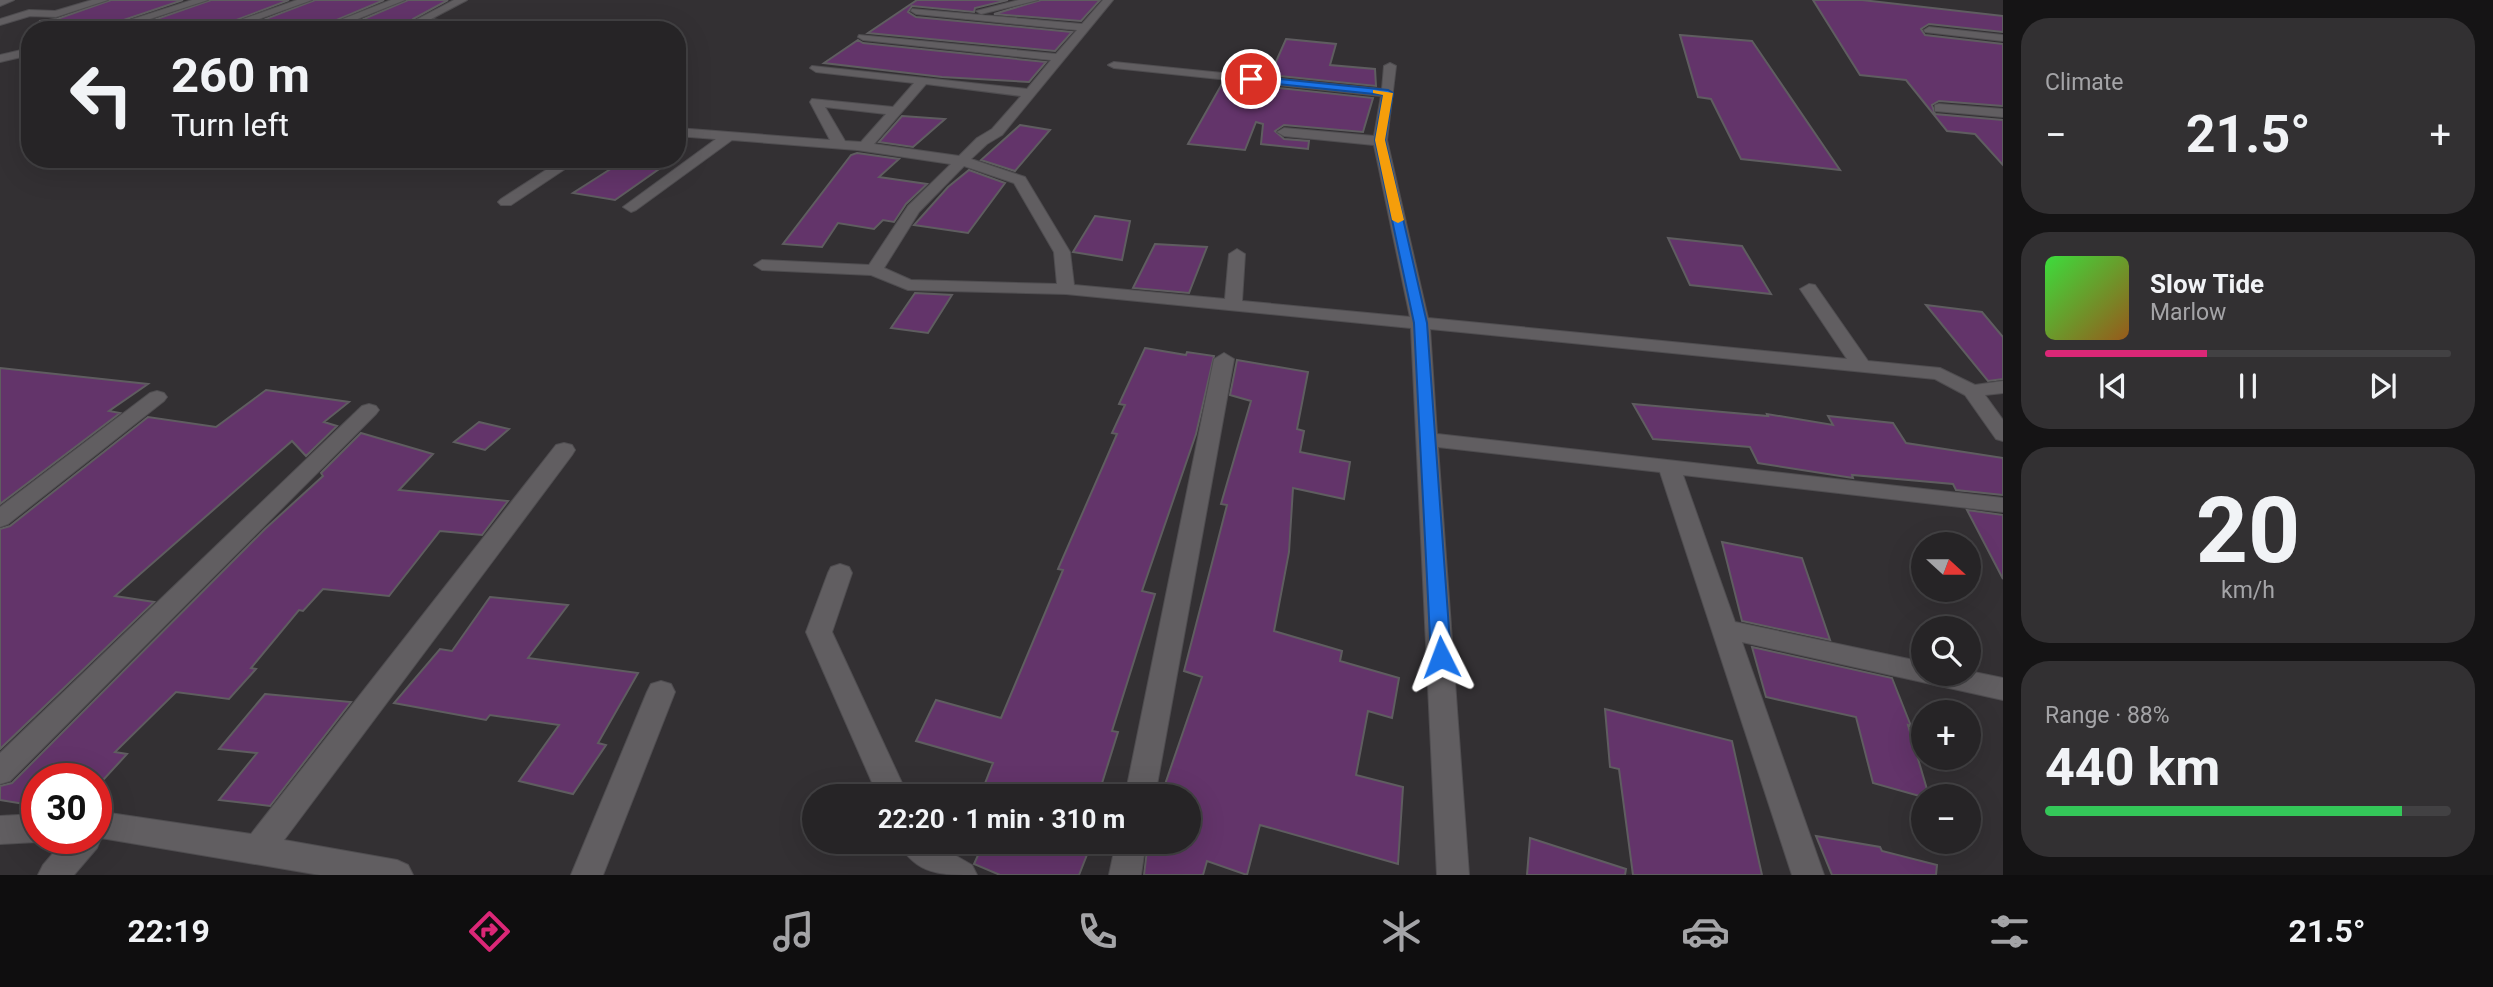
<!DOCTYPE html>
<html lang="en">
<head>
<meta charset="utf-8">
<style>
	:root { --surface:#262426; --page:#323032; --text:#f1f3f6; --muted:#a4a4a7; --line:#424143; --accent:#db2777 }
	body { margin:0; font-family:Roboto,sans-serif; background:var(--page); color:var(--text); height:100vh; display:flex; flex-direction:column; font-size:26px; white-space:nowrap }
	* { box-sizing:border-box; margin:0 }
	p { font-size:23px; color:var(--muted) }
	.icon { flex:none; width:38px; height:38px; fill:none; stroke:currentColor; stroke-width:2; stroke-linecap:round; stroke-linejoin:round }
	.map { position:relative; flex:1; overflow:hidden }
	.drawer { display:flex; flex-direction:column; gap:18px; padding:18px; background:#151415; width:490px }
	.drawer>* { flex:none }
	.banner { position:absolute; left:21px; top:21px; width:665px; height:147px; border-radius:28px; box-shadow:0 7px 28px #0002,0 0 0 2px var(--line); background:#262426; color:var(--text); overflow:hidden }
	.needle { width:46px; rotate:111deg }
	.tools { position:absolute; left:1911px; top:532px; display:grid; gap:14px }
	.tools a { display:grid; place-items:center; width:70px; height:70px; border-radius:50%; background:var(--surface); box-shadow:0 7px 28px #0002,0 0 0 2px var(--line); font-size:35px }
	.speed { position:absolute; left:21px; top:763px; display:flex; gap:14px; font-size:35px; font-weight:700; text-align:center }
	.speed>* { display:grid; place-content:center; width:91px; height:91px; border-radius:50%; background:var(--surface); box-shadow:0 7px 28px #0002,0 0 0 2px var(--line); line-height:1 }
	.speed .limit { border:10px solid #d22; background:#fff; color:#111 }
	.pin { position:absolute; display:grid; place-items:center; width:60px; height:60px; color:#fff; margin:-30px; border:4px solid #fff; border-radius:50%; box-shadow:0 2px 7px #0007 }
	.me { position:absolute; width:77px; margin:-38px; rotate:357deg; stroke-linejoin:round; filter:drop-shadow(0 0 5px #0008) }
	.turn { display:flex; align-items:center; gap:24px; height:147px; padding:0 35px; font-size:32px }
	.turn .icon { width:91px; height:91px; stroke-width:2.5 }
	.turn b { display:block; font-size:49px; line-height:60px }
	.big { font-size:52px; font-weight:700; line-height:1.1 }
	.drawer .card { flex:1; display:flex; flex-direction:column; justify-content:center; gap:10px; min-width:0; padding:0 24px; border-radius:28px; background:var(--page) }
	.drawer .dial { align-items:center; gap:0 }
	.dial b { font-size:91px; line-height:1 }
	.song { display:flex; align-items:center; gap:21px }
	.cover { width:84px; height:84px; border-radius:10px; background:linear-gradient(135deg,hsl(120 70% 55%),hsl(30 70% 35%)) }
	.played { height:7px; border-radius:4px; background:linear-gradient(90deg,var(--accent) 40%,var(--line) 40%) }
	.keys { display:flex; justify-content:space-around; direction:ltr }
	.heat { display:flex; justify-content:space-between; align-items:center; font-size:38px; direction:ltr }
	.charge { height:10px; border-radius:5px; background:linear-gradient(90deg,#34c759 88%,var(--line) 0) }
	.trip { position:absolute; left:802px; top:784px; width:399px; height:70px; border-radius:35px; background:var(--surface); box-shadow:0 7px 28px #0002,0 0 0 2px var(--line); font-weight:700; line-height:70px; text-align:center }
	.menu { display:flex; height:112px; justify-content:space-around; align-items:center; background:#0f0e0f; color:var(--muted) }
	.menu .icon { width:49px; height:49px }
	.menu .active { color:var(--accent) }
	.menu b { font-size:32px; color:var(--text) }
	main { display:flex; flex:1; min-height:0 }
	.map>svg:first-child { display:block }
	.building { fill:#63346a; stroke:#5f5d60; stroke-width:2 }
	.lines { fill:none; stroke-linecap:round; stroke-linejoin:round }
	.street-casing { stroke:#4f4d50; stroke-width:2 }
	.street { fill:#615e61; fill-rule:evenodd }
	.route { fill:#1a73e8; stroke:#114b97; stroke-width:2 }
	.slow { fill:#f59e0b }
</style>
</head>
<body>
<main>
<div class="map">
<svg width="2003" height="875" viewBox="0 0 2003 875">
	<rect width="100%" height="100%" fill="#333033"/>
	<path class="building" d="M 111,0 L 183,0 L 97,29 L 39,21 L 57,19 Z
		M 211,0 L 289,0 L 210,30 L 125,30 Z
		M 315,0 L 384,0 L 313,30 L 237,30 Z
		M 408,0 L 448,0 L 413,19 L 412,22 L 418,26 L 409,30 L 338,30 Z
		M 917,0 L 1008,0 L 975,8 L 974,12 L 912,6 L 908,12 L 916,17 L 1072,32 L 1055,51 L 868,33 Z
		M 1041,0 L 1100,0 L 1081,21 L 994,14 Z
		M 1813,0 L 1862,0 L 2003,16 L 2003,32 L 1929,24 L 1921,29 L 1925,35 L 2003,44 L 2003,106 L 1939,101 L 1932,105 L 1935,114 L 2003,120 L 2003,165 L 1975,134 L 1947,131 L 1906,80 L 1860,75 Z
		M 1680,35 L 1752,41 L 1840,170 L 1741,159 L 1711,99 L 1698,97 Z
		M 1286,39 L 1336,44 L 1330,65 L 1375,69 L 1376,86 L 1230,71 L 1236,60 L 1275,64 Z
		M 858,40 L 863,43 L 1046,62 L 1029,82 L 942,77 L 824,63 Z
		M 1223,82 L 1373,98 L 1363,132 L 1284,125 L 1275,131 L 1284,139 L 1309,141 L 1308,149 L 1261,144 L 1263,124 L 1256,122 L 1245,150 L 1188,144 Z
		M 902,116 L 945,119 L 913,147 L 879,142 Z
		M 1020,125 L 1050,130 L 1015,171 L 981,160 Z
		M 857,153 L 899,159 L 879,177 L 927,184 L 906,204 L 894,222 L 883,220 L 874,229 L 838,223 L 822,247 L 783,244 L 851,155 Z
		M 620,163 L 659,169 L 615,200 L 573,193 Z
		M 969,170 L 1005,183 L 968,233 L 914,225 L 948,187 Z
		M 1095,216 L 1130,221 L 1122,260 L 1073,252 Z
		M 1668,238 L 1742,246 L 1771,294 L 1690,285 Z
		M 1155,244 L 1207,247 L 1189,293 L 1133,288 Z
		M 915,293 L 952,295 L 928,333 L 891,328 Z
		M 1926,305 L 1982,312 L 2003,337 L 2003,379 L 1988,381 Z
		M 1145,348 L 1186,355 L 1187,352 L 1214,356 L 1196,434 L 1142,591 L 1155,594 L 1112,731 L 1118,732 L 1098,796 L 980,796 L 993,763 L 916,741 L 936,700 L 1001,718 L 1063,570 L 1058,569 L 1117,434 L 1112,433 L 1125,405 L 1119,404 Z
		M 1237,360 L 1308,372 L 1297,429 L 1304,431 L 1300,452 L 1350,462 L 1344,499 L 1293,488 L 1289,552 L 1274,631 L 1342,651 L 1340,661 L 1399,678 L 1392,718 L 1368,711 L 1356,775 L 1403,787 L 1398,864 L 1260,825 L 1247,875 L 1207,861 L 1203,875 L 1144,875 L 1148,842 L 1188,842 L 1188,796 L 1161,796 L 1202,677 L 1184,671 L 1227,505 L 1221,504 L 1251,401 L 1230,395 Z
		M 0,368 L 148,384 L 109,411 L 120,413 L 0,504 Z
		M 266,390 L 349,402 L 324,422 L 337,426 L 306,456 L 292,441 L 115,596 L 154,602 L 0,749 L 0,529 L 10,526 L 148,417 L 216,427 Z
		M 1633,404 L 1768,416 L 1767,414 L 1833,425 L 1828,416 L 1893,423 L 1906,443 L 2003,458 L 2003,495 L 1956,490 L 1953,484 L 1852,475 L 1853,478 L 1758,463 L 1750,447 L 1653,439 Z
		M 479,422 L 509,429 L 485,450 L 454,442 Z
		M 361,433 L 433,454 L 399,490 L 508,501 L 482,535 L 440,531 L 389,596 L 323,589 L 303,611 L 299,610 L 251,668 L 256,669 L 229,699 L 176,692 L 115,752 L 127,754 L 104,779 L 37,779 L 37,806 L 0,800 L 0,786 L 12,783 L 265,529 L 323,476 L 321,473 Z
		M 1967,510 L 2003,515 L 2003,579 Z
		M 1722,542 L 1802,558 L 1830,640 L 1742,621 Z
		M 490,597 L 568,605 L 528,658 L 638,673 L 598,743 L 606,745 L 573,794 L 519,781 L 559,725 L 490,715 L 486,720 L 394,703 L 440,649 L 452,651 Z
		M 1752,647 L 1892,678 L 1911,726 L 1908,725 L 1929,796 L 1923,797 L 1873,783 L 1856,717 L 1766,697 Z
		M 265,694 L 351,702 L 270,806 L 219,800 L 257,753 L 219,749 Z
		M 1605,709 L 1732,741 L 1762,875 L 1633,875 L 1619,769 L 1610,767 Z
		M 1816,836 L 1880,847 L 1882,851 L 1937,865 L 1936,875 L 1832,875 Z
		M 1530,838 L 1626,869 L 1625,875 L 1527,875 Z
		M 984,842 L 1092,842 L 1079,875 L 1000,875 L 974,864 Z"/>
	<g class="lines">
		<g class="street-casing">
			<path id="street" d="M 0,0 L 14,0 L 0,6 Z
				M 92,0 L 108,0 L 56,17 L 30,16 L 0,25 L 0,19 L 29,10 L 55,11 Z
				M 192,0 L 208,0 L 116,30 L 99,30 Z
				M 297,0 L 312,0 L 228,30 L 212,30 Z
				M 391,0 L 405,0 L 330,30 L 315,30 Z
				M 454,0 L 467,0 L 431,19 L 486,26 L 491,30 L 419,24 L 414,21 Z
				M 1019,0 L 1038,0 L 981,14 L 976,11 Z
				M 1103,0 L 1113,0 L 1002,135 L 987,144 L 971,159 L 1025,177 L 1070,252 L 1074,285 L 1225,299 L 1229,254 L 1237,249 L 1245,254 L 1242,301 L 1410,317 L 1374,145 L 1284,136 L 1277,132 L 1284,128 L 1374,136 L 1381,96 L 1114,68 L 1108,65 L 1114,62 L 1382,89 L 1384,66 L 1390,63 L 1396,66 L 1387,140 L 1428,318 L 1847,359 L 1800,289 L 1809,284 L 1815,285 L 1868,361 L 1940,368 L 1975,385 L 2003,381 L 2003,393 L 1985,395 L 2003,420 L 2003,441 L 1996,439 L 1965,395 L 1935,379 L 1430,329 L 1437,434 L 2003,498 L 2003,512 L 1683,475 L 1735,622 L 1923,662 L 1923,674 L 1969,674 L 1969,671 L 2003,678 L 2003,700 L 1742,642 L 1824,875 L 1792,875 L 1660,472 L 1438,447 L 1469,875 L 1437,875 L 1411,328 L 1066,294 L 908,290 L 871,275 L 762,270 L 754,265 L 762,260 L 869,265 L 908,206 L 951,164 L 857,150 L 732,140 L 636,210 L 631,212 L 623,207 L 716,139 L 677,136 L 677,128 L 830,140 L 810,102 L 812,99 L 893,107 L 914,83 L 816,72 L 810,68 L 812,66 L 1027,89 L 1051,60 L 863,40 L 858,37 L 859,35 L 1056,54 L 1077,30 L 916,14 L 911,11 L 912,9 L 1082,24 ZM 926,84 L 1021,96 L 992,129 L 977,138 L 959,156 L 874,144 ZM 825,107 L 886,114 L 861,142 L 845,141 ZM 964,166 L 1014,183 L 1054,252 L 1057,284 L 911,280 L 884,268 L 919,212 Z
				M 1929,27 L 2003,35 L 2003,41 L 1925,32 L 1924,30 Z
				M 30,48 L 30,55 L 0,62 L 0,55 Z
				M 1939,104 L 2003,109 L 2003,117 L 1935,111 L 1935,105 Z
				M 563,159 L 580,159 L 511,205 L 501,205 L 498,202 L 501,199 Z
				M 1224,353 L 1234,359 L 1155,796 L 1125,796 L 1214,359 Z
				M 157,391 L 164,393 L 167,397 L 164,401 L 8,524 L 0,527 L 0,507 L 150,393 Z
				M 369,404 L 376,406 L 379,410 L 376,414 L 10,781 L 0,784 L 0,753 L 362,406 Z
				M 564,443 L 572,445 L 575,450 L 572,455 L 284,840 L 397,860 L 408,865 L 413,875 L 320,875 L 101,838 L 97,848 L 74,875 L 38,875 L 43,865 L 66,838 L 96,838 L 96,811 L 251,834 L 556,445 Z
				M 840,564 L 849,567 L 852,573 L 832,632 L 908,796 L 878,796 L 806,632 L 828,573 L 831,567 Z
				M 661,681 L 671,684 L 675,692 L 603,875 L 571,875 L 647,692 L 651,684 Z
				M 37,814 L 37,838 L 46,838 L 37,842 L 0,844 L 0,816 Z
				M 898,842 L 932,842 L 972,865 L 977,875 C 941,875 916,875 898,842 Z
				M 1116,842 L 1146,842 L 1141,875 L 1109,875 Z"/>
		</g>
		<use href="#street" class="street"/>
	</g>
	<path class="route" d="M 1251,76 L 1388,90 L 1393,93 L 1385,140 L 1427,323 L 1451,657 L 1448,663 L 1441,665 L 1434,663 L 1431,657 L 1414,323 L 1375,140 L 1383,95 L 1248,81 L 1248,77 Z"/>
	<path class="slow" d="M 1373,90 L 1393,93 L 1385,140 L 1404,220 L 1398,223 L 1392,220 L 1375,140 L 1383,95 L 1373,93 Z"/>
</svg>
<div class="tools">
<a><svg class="needle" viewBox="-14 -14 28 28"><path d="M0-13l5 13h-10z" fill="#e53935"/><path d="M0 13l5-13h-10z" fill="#a4a4a7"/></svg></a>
<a><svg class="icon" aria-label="search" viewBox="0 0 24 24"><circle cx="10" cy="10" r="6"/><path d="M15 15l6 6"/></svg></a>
<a>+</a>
<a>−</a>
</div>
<div class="speed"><div class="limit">30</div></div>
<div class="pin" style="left:1251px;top:79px;background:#d93025"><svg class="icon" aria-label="arrive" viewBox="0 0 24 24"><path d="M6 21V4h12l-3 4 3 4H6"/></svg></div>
<svg class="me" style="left:1441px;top:657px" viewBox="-20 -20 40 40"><path d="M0-17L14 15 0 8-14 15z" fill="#1a73e8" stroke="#fff" stroke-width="4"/></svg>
<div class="trip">22:20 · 1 min · 310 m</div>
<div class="banner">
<div class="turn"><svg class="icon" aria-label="left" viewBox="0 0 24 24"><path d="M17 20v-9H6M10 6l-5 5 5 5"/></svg><div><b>260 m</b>Turn left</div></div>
</div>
</div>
<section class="drawer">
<div class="card"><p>Climate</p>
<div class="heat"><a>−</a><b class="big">21.5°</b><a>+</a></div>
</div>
<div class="card">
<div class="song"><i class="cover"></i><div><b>Slow Tide</b><p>Marlow</p></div></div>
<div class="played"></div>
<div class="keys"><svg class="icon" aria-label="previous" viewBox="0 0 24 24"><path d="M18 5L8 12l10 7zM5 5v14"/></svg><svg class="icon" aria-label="pause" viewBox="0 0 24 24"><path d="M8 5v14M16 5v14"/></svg><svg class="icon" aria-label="next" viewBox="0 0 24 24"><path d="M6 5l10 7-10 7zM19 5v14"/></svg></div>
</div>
<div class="card dial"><b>20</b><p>km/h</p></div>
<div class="card"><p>Range · 88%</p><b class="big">440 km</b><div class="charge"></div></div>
</section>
</main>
<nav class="menu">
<b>22:19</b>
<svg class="icon active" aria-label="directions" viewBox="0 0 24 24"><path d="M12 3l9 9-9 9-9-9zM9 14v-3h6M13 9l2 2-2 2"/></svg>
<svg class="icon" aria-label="music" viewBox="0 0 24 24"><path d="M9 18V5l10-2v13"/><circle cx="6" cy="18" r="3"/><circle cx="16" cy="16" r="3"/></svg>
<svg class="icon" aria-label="phone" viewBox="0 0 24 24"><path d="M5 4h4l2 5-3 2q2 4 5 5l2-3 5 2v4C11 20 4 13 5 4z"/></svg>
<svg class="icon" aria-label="climate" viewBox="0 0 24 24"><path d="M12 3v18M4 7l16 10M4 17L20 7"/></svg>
<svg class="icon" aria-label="car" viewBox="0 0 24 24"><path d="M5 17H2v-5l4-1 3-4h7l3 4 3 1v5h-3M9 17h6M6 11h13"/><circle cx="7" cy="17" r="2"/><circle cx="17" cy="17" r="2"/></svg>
<svg class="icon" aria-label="filters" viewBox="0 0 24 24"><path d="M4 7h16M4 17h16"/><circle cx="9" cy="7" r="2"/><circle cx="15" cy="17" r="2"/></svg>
<b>21.5°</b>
</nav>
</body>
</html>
